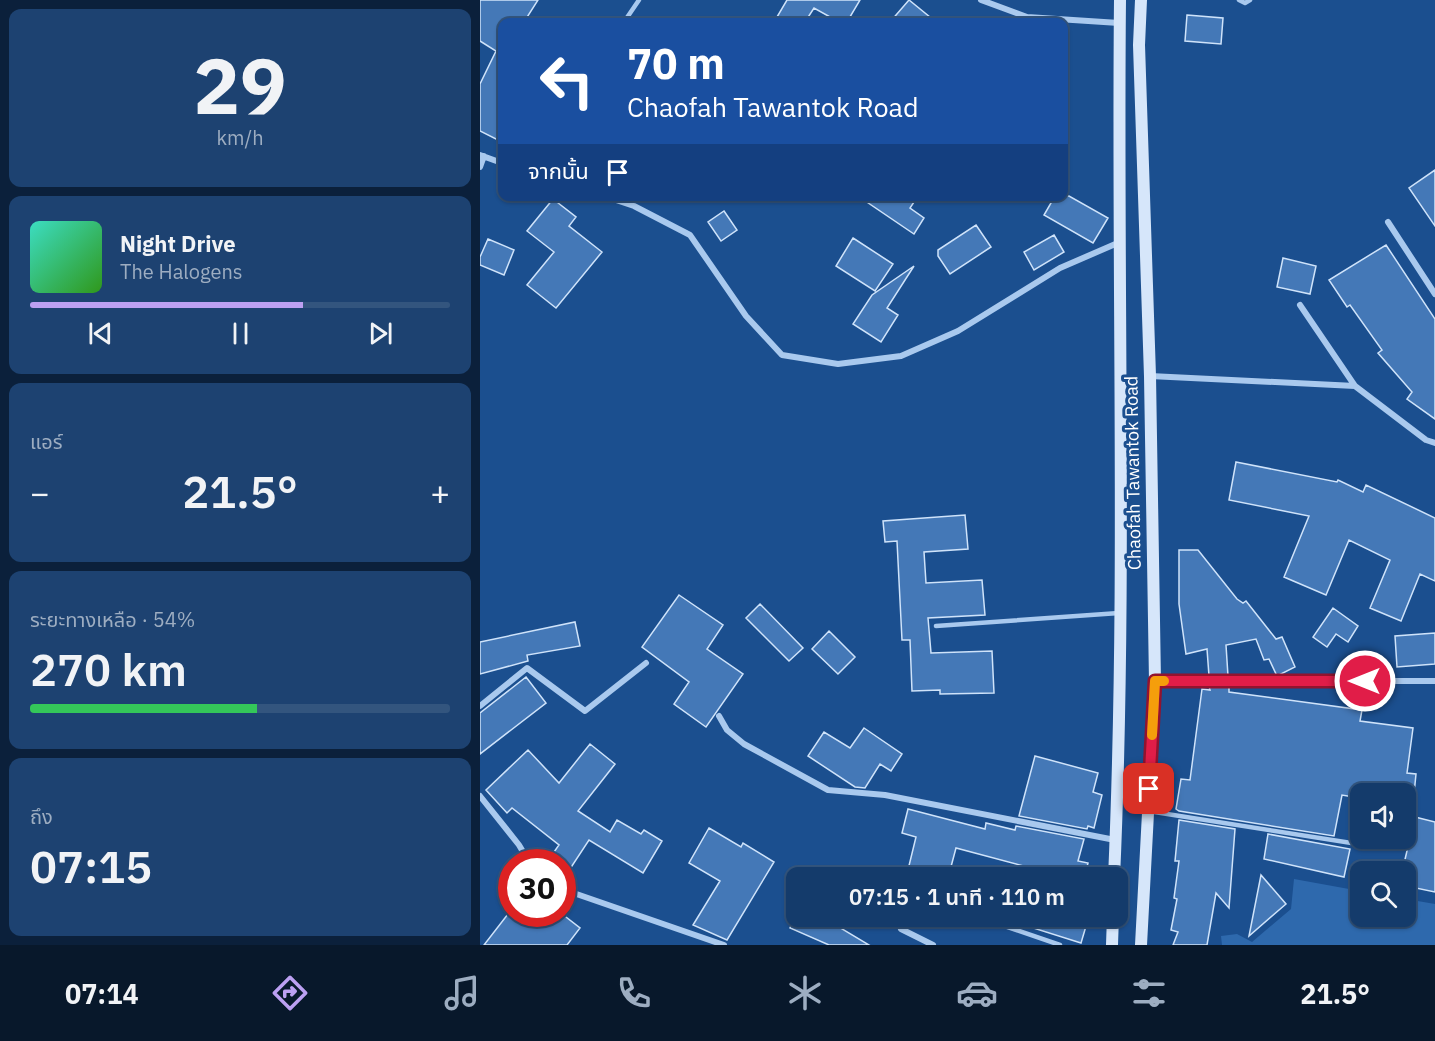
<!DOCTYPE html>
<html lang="th">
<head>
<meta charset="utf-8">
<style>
	:root { --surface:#143b6b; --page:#1d4271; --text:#f1f3f6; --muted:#9dadc1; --line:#33557e; --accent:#bca0f2 }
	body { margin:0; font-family:"IBM Plex Sans","Noto Sans Thai",sans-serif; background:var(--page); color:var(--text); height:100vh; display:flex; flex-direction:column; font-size:22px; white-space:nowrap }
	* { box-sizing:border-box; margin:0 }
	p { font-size:20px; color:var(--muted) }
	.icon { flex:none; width:33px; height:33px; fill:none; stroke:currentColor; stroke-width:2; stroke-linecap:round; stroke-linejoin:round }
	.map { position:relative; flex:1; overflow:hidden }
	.panel { display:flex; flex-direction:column; gap:9px; padding:9px; background:#0b203b; width:480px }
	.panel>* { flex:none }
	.hud { position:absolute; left:18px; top:18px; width:570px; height:183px; border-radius:12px; box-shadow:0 2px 4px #0004,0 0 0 2px var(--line); background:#1a4fa0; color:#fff; overflow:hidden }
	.fabs { position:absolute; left:870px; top:783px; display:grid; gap:12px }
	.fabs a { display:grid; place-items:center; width:66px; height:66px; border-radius:12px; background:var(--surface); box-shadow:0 2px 4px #0004,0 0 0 2px var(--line); font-size:30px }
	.speed { position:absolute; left:18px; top:849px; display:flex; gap:12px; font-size:30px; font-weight:700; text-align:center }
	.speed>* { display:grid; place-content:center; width:78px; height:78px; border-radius:50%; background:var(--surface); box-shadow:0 2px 4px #0004,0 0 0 2px var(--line); line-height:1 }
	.speed .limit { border:9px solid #d22; background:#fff; color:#111 }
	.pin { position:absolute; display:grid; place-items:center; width:51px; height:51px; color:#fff; margin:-26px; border-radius:12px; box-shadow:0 3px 9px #0006 }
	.me { position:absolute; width:66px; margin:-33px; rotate:270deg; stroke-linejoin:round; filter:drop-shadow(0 0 4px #0008) }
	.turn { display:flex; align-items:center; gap:21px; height:126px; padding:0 30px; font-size:27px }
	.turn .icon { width:78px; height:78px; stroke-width:2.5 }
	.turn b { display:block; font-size:42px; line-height:51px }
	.then { display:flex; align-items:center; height:57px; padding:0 30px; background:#0003; gap:12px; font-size:22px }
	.big { font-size:45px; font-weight:600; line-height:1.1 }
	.panel .tile { flex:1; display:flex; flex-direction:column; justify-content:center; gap:9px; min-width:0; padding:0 21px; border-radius:12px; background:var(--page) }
	.panel .dial { align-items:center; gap:0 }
	.dial b { font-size:78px; line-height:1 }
	.song { display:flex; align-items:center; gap:18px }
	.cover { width:72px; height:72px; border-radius:9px; background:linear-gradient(135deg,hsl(170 70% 55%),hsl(110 70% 35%)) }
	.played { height:6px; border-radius:3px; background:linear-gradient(90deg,var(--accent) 65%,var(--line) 65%) }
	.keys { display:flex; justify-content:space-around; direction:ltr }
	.heat { display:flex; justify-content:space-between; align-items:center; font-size:33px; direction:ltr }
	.charge { height:9px; border-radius:4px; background:linear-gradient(90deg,#34c759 54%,var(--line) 0) }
	.trip { position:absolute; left:306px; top:867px; width:342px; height:60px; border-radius:12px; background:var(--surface); box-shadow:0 2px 4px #0004,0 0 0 2px var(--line); font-weight:600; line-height:60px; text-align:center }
	.tabs { display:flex; height:96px; justify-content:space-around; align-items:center; background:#08182b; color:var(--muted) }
	.tabs .icon { width:42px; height:42px }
	.tabs .on { color:var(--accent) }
	.tabs b { font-size:27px; color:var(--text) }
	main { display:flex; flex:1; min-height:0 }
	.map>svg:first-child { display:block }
	.green { fill:#2e69ad }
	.building { fill:#4478b7; stroke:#cfe3fa; stroke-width:1.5 }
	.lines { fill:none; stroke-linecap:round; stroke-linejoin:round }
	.lane { stroke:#a9c9ee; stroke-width:4.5 }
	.street { stroke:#a9c9ee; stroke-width:6 }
	.secondary { stroke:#d6e6fa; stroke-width:12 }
	.route-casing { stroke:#92132f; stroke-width:15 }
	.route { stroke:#e11d48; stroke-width:10 }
	.slow { stroke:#f59e0b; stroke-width:10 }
	.labels { text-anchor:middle; stroke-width:6; stroke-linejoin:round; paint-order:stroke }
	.street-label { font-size:18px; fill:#fff; stroke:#1b4f8f }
</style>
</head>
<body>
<main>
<section class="panel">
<div class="tile dial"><b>29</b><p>km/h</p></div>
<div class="tile">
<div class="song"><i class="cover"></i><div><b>Night Drive</b><p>The Halogens</p></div></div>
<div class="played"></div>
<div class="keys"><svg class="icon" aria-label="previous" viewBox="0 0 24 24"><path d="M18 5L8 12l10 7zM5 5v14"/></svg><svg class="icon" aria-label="pause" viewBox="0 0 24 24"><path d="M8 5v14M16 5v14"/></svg><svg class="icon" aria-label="next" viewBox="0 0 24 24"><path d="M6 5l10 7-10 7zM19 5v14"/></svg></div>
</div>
<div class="tile"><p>แอร์</p>
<div class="heat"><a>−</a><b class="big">21.5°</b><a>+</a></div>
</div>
<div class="tile"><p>ระยะทางเหลือ · 54%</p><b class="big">270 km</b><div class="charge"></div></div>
<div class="tile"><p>ถึง</p><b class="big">07:15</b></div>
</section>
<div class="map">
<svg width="955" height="945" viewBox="0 0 955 945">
	<rect width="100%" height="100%" fill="#1b4f8f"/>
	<path class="green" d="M 814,879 L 880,891 L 880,916 L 926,916 L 926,899 L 955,904 L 955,945 L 742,945 L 741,936 L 757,934 L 772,942 L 811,909 Z"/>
	<path class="building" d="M 0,0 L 58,0 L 44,22 L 22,22 L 22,142 L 0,131 L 0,84 L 16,51 L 0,41 Z
		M 307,0 L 380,0 L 367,22 L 359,22 L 334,8 L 325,22 L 294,22 Z
		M 429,0 L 456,22 L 410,22 Z
		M 707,15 L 743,18 L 741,44 L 705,41 Z
		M 955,170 L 955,226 L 929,188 Z
		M 378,196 L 438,196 L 430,208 L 444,218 L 434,234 Z
		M 575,196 L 589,196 L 628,218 L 613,243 L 564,215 Z
		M 73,199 L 96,217 L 89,226 L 122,252 L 76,308 L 47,285 L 74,252 L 47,231 Z
		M 244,211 L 257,230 L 241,241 L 228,222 Z
		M 496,225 L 511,247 L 470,274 L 458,256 L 458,250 Z
		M 574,235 L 584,252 L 554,270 L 544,252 Z
		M 373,238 L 413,264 L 395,291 L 356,266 Z
		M 8,239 L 34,250 L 24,275 L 0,265 L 0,257 Z
		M 906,245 L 955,319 L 955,419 L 927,399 L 932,392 L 898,353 L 902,350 L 870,305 L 867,307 L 849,280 Z
		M 803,258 L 836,266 L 830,294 L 797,287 Z
		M 434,266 L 407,308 L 418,315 L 401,342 L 373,324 L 392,295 Z
		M 756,462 L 857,482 L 858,480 L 883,492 L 886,485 L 955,518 L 955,581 L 940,574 L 921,621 L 890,608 L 910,560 L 869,540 L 846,595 L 804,577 L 829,516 L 749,500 Z
		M 485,515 L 488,549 L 444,552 L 446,583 L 502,580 L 505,615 L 448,618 L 451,653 L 512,651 L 514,693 L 460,694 L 460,690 L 432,691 L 430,640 L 422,640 L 417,541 L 405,542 L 403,521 Z
		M 699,550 L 718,550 L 757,599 L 763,603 L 766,601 L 796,639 L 802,637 L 815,667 L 797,676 L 789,659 L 784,660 L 776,639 L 746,645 L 748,676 L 729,676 L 727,649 L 706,654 L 699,604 Z
		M 199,595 L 243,625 L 227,649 L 263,674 L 226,727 L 194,704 L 209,682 L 162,647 Z
		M 280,604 L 323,648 L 309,661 L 266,618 Z
		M 853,608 L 878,626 L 868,642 L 856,634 L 847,647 L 833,637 Z
		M 95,622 L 100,646 L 47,655 L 48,661 L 0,674 L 0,642 Z
		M 349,631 L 375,657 L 358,674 L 332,649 Z
		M 955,633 L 955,664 L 917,667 L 915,636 Z
		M 46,677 L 66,703 L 0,754 L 0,713 Z
		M 729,686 L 749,686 L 749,692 L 882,710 L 880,721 L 933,728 L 927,773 L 936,774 L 934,794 L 880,794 L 880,798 L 862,795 L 854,836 L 699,811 L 696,809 L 701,779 L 710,780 L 722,689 L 730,690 Z
		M 384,728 L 422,754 L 411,771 L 400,764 L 385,788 L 375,787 L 328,756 L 344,732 L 370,748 Z
		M 110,744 L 135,764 L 98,811 L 130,832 L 137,820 L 161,834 L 164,830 L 182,841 L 163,873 L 109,840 L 88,872 L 82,868 L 82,862 L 69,859 L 79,845 L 32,808 L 27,813 L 6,790 L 48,750 L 79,783 Z
		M 555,756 L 618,773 L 613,792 L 622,795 L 614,828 L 608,826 L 607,829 L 539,816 Z
		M 428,809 L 505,829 L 506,823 L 535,830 L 536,826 L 604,839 L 598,861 L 608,863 L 604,878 L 589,878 L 476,848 L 468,878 L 426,878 L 436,837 L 422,833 Z
		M 935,817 L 955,822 L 955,892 L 926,886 L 926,872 L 922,872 Z
		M 699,820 L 755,829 L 749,908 L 736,893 L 727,945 L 693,945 L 698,932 L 691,930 L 697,899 L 694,898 L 699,861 L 695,861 Z
		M 229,828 L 261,847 L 263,843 L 294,862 L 247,940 L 213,925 L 240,881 L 209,863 Z
		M 788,834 L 870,849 L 864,877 L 784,859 Z
		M 781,875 L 806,904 L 769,936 Z
		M 28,914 L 82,914 L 100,928 L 87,945 L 4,945 Z
		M 316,916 L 354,916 L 352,923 L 389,945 L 349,945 L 310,928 Z
		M 529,916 L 609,916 L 601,943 L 528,920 Z"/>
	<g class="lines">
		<path class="lane" d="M 759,0 L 765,3 L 770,0
			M 144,22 L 159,0
			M 456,626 L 639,613
			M 668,811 L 897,847
			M 495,916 L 580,945"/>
		<path class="street" d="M 501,0 L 547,17 L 639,23
			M 0,155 L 22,163
			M 0,167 L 4,156
			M 124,196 L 154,206 L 210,235 L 266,316 L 302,355 L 358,364 L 421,356 L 478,331 L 580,268 L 640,242
			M 908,222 L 955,294
			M 820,305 L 875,386 L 946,440 L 955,443
			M 670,376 L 875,386
			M 675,681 L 955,681
			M 0,706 L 47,668 L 105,711 L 166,663
			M 239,716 L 247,730 L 264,744 L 348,790 L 405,795 L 635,840
			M 0,796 L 39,845 L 49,862
			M 82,889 L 244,945
			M 421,929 L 453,945"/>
		<path class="secondary" d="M 661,0 L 659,45 L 670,376 L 675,681 L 661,945
			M 634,878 C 647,585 637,292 640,0
			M 632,945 L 633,916"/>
	</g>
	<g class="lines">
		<g class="route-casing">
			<path id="route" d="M 669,789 L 675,681 L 885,681"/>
		</g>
		<use href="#route" class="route"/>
		<path class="slow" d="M 672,735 L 675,681 L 684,681"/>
	</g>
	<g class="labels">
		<g class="street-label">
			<text transform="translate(653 473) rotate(-91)" y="6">Chaofah Tawantok Road</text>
		</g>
	</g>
</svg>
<div class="fabs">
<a><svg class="icon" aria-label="sound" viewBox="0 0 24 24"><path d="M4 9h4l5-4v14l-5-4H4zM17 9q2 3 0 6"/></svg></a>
<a><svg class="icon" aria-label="search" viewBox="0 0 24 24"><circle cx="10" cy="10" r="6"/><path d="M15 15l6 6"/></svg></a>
</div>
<div class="speed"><div class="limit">30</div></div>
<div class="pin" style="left:669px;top:789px;background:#d93025"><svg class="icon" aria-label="arrive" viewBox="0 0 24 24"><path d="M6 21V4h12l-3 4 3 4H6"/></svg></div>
<svg class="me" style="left:885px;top:681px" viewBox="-20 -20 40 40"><circle r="17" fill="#e11d48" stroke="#fff" stroke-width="3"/><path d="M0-11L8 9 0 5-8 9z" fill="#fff"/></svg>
<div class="trip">07:15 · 1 นาที · 110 m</div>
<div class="hud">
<div class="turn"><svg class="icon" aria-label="left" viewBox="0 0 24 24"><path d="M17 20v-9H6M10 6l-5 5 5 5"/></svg><div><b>70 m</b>Chaofah Tawantok Road</div></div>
<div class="then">จากนั้น<svg class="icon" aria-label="arrive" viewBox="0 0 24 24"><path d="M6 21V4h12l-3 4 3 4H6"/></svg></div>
</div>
</div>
</main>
<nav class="tabs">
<b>07:14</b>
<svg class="icon on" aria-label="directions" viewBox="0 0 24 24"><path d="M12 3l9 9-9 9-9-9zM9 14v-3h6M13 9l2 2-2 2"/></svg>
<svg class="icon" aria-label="music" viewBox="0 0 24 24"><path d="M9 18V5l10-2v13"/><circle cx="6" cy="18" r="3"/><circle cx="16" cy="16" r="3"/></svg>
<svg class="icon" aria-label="phone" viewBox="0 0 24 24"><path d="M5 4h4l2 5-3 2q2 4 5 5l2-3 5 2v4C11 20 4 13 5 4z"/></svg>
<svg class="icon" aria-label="climate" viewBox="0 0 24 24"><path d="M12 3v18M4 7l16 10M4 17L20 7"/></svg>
<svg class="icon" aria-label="car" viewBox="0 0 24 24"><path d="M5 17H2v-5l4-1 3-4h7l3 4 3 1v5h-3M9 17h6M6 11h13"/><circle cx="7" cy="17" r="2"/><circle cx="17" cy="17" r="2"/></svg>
<svg class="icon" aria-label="filters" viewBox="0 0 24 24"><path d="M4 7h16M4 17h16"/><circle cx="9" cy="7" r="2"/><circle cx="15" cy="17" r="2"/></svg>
<b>21.5°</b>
</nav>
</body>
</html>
